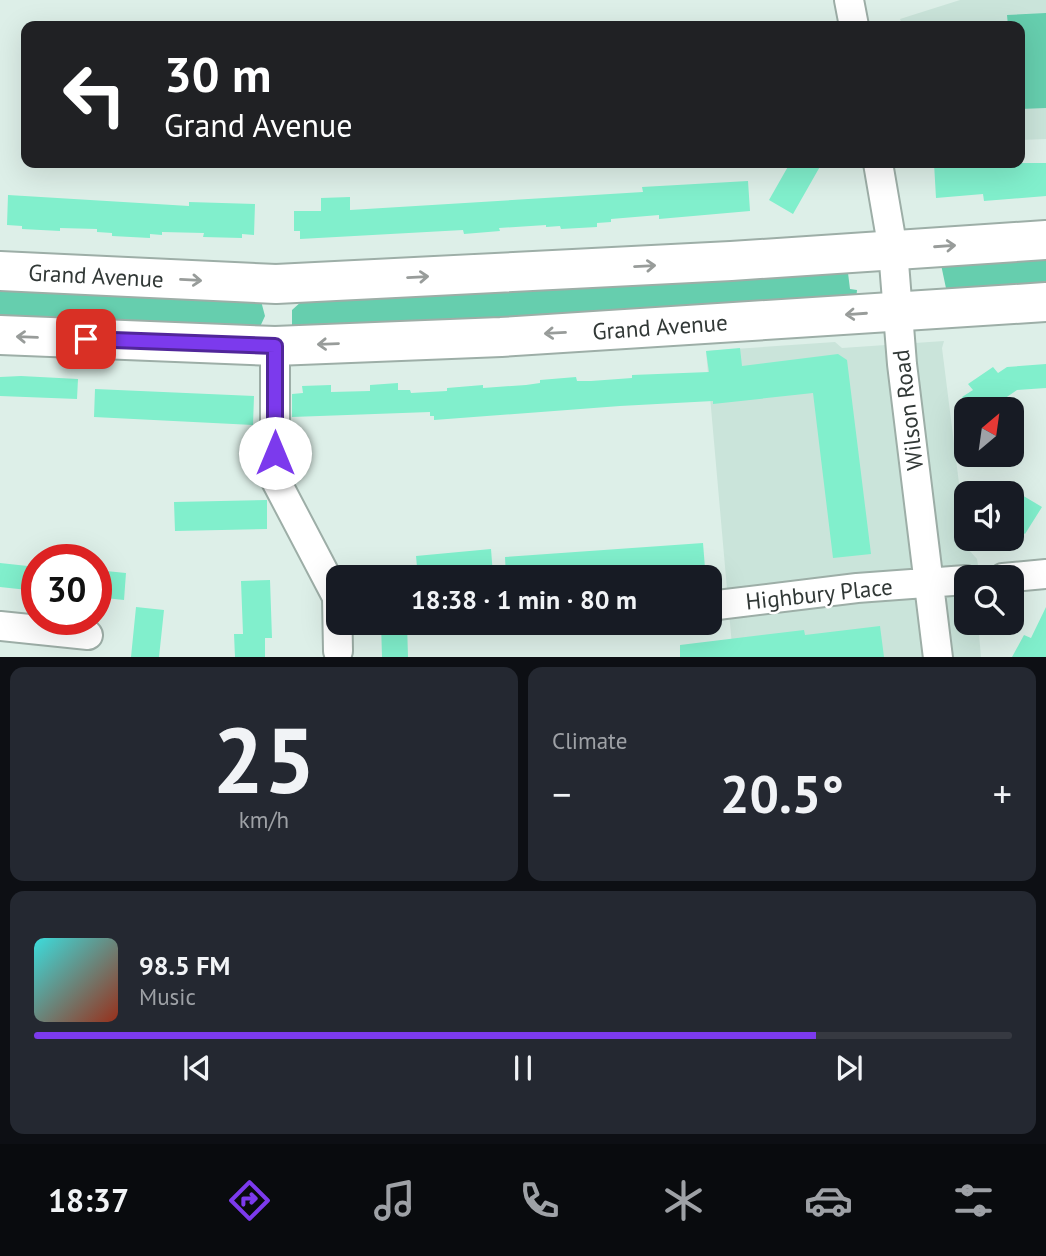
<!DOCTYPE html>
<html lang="en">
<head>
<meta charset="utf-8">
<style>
	:root { --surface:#171b24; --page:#242831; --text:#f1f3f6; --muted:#9ea1a6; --line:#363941; --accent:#7c3aed }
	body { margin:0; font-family:"PT Sans",sans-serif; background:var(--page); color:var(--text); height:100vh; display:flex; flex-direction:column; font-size:26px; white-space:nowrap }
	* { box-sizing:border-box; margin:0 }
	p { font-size:23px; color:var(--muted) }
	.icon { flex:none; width:38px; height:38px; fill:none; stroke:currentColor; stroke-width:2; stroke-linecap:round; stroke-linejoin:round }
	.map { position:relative; height:657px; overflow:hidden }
	.sheet { display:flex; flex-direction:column; gap:10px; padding:10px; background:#0d0f14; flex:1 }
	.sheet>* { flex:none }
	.top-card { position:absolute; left:21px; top:21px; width:1004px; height:147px; border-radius:14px; box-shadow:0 7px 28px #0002; background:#202124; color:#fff; overflow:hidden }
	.needle { width:46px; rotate:29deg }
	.tools { position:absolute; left:954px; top:397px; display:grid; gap:14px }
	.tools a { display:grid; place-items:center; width:70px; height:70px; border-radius:14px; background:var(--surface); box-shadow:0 7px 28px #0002; font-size:35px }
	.speed { position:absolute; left:21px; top:544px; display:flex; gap:14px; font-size:35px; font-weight:700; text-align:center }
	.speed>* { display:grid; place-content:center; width:91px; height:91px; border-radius:50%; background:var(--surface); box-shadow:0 7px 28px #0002; line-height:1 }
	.speed .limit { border:10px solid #d22; background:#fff; color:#111 }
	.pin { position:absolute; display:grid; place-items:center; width:60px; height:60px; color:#fff; margin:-30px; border-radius:14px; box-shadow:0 4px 10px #0006 }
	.me { position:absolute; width:77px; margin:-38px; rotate:0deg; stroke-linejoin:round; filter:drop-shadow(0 0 5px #0008) }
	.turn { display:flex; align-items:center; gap:24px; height:147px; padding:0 28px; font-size:32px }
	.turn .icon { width:91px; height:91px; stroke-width:2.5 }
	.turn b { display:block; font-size:49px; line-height:60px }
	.big { font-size:52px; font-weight:700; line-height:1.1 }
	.sheet .card { flex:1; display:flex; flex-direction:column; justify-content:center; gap:10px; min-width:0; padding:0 24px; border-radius:14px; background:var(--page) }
	.sheet .dial { align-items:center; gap:0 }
	.dial b { font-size:91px; line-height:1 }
	.song { display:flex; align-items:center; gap:21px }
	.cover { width:84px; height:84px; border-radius:10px; background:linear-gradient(135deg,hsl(180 70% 55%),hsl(10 70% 35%)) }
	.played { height:7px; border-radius:4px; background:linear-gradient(90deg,var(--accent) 80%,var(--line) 80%) }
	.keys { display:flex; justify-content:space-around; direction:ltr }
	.heat { display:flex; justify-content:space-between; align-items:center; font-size:38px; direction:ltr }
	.sheet .tiles { flex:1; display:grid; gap:10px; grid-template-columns:1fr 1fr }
	.card:last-child { grid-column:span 2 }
	.trip { position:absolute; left:326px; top:565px; width:396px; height:70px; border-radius:14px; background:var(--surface); box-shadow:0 7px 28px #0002; font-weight:700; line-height:70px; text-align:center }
	.menu { display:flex; height:112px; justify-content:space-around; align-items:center; background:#090b0e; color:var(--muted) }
	.menu .icon { width:49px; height:49px }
	.menu .active { color:var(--accent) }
	.menu b { font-size:32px; color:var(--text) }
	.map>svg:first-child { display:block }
	.built { fill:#cae4da }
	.green { fill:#66ceae }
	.building { fill:#81efcc }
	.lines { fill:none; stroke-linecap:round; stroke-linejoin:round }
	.street-casing { stroke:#9daea7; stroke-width:32 }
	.secondary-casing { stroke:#9daea7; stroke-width:42 }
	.street { stroke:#fff; stroke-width:28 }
	.secondary { stroke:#fff; stroke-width:38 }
	.oneway { stroke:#989c9a }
	.route-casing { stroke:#51269a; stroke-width:18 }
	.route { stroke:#7c3aed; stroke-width:12 }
	.labels { text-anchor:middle; stroke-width:5; stroke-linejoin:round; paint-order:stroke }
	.street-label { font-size:23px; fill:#313836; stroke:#fff }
</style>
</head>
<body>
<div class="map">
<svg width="1046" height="658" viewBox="0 0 1046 658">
	<rect width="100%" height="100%" fill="#ddefe8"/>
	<path class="built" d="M 960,0 L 1046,0 L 1046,139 L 1020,140 L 1020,26 L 903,26 L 900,19 Z
		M 944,341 L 942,348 L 966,539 L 969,550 L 977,559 L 980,577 L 966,578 L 966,623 L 978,623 L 981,657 L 733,657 L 706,351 L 835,342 L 842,348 Z"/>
	<path class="green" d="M 1046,13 L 1046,108 L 1020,109 L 1020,26 L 1008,26 L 1007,15 Z
		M 1046,249 L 1046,287 L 947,293 L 939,255 Z
		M 847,265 L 850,289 L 857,290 L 856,301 L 297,330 L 292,325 L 292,310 L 302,301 Z
		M 0,286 L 261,301 L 265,316 L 259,329 L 0,324 Z"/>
	<path class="building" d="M 790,163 L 822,163 L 793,214 L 769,200 Z
		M 934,163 L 1046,163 L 1046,196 L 984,201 L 983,194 L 936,198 Z
		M 748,181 L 750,211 L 659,219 L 659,215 L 611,219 L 611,222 L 597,223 L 597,227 L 561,229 L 560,226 L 546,227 L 546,225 L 499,228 L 500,231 L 464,234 L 463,230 L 300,239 L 300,231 L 294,231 L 294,211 L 321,211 L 321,198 L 350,197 L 350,210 L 643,192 L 642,187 Z
		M 8,195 L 189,206 L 189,202 L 255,204 L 254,235 L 242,234 L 242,238 L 203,237 L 204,233 L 162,232 L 162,235 L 150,234 L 150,238 L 112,236 L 112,233 L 97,232 L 97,229 L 60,228 L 60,231 L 22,229 L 22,226 L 7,225 Z
		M 740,348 L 742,366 L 838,354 L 847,360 L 871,554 L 833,558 L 813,393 L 713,404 L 713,401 L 620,406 L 434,420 L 434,416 L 430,416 L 430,412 L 292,417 L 292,394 L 303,393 L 302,386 L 331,385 L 331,392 L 370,391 L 370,385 L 398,383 L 398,390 L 410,390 L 411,393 L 447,391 L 447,388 L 483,385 L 483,388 L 526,385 L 540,383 L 540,380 L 576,377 L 577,381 L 591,381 L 632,378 L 632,375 L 709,372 L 706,351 Z
		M 1046,364 L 1046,388 L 1017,390 L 988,410 L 971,410 L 962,397 L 973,390 L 968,384 L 993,367 L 998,373 L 1007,367 Z
		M 21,376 L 78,379 L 77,399 L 0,396 L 0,377 Z
		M 95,389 L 254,396 L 253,425 L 94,417 Z
		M 1012,489 L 1042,507 L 1025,534 L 1012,525 Z
		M 267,500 L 267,529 L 175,531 L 174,502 Z
		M 703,543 L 705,568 L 595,578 L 506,578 L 505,557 Z
		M 491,549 L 493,575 L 418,578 L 416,556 Z
		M 0,563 L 37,567 L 37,591 L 0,587 Z
		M 96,570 L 126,573 L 124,600 L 96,597 Z
		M 270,580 L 272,638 L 265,638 L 265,657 L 235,657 L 234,634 L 243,634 L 241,581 Z
		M 136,607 L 164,610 L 159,657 L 131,657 Z
		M 1046,607 L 1046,657 L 1012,657 L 1024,635 L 1031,638 Z
		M 381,623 L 407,623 L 408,657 L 382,657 Z
		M 880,626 L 884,657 L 680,657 L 680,645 L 804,630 L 805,635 Z"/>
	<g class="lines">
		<g class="street-casing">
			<path id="street" d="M 849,0 L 854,26
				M 878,163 L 893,250 L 902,364 L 938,658
				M 275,346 L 275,479 L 337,597 L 338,651
				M 1003,578 L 1046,574
				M 709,606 L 857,588 L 966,580
				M 0,626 L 88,635"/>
		</g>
		<g class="secondary-casing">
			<path id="secondary" d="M 0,271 L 276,284 L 731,261 L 1046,240
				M 0,335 L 275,346 L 501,337 L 1046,302"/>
		</g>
		<use href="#street" class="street"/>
		<use href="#secondary" class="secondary"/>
	</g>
	<defs><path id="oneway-shaft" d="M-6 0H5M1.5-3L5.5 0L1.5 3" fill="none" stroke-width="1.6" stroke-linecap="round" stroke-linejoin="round" transform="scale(1.75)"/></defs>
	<g class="oneway">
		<use href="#oneway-shaft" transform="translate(945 246) rotate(-4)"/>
		<use href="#oneway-shaft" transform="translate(645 266) rotate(-3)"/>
		<use href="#oneway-shaft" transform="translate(418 277) rotate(-3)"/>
		<use href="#oneway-shaft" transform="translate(191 280) rotate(3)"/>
		<use href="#oneway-shaft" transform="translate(856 314) rotate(176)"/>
		<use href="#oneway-shaft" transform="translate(555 333) rotate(177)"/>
		<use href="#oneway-shaft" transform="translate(27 337) rotate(-178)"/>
		<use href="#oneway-shaft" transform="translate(328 344) rotate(178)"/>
	</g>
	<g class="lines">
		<g class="route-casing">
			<path id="route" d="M 86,339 L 275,346 L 275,453"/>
		</g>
		<use href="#route" class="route"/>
	</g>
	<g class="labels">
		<g class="street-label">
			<text transform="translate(96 276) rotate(3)" y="8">Grand Avenue</text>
			<text transform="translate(660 327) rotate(-4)" y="8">Grand Avenue</text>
			<text transform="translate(908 410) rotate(-97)" y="8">Wilson Road</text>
			<text transform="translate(819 594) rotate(-6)" y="8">Highbury Place</text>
		</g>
	</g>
</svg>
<div class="tools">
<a><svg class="needle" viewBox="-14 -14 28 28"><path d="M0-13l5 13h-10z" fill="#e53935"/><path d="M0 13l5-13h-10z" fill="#9ea1a6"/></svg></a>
<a><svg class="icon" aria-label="sound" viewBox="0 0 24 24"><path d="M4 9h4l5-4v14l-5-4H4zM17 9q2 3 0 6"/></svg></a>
<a><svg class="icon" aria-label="search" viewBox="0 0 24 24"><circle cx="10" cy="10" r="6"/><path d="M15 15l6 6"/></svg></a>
</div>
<div class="speed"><div class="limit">30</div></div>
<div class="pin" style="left:86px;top:339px;background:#d93025"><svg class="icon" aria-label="arrive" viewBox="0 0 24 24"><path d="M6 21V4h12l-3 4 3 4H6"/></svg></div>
<svg class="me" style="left:275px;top:453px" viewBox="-20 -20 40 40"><circle r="19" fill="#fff"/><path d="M0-13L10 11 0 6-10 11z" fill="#7c3aed"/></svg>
<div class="trip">18:38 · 1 min · 80 m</div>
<div class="top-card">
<div class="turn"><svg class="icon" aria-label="left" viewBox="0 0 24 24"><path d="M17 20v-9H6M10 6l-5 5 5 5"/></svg><div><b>30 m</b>Grand Avenue</div></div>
</div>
</div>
<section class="sheet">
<div class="tiles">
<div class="card dial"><b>25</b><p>km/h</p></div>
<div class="card"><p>Climate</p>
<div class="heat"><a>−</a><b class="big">20.5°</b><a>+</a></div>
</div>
<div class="card">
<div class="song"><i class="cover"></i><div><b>98.5 FM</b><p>Music</p></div></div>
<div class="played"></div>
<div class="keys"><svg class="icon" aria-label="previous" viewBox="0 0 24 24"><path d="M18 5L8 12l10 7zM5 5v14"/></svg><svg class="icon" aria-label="pause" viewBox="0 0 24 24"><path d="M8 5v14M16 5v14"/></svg><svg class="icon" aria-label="next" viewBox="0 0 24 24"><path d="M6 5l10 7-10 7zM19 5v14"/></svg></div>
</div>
</div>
</section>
<nav class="menu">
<b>18:37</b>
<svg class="icon active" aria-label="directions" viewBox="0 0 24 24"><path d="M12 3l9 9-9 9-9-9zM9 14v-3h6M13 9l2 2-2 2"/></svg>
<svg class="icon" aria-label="music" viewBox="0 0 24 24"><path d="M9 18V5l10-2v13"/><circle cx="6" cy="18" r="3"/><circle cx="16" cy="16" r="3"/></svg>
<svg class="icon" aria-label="phone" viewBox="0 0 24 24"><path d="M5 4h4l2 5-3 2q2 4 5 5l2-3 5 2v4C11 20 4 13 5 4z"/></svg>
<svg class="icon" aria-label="climate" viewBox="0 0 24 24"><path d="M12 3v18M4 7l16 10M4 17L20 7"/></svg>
<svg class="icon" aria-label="car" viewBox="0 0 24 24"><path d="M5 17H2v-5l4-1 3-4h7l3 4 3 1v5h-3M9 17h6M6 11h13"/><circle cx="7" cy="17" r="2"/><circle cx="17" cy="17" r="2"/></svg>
<svg class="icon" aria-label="filters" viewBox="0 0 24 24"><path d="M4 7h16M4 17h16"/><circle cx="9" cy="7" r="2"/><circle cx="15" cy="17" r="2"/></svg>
</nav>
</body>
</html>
